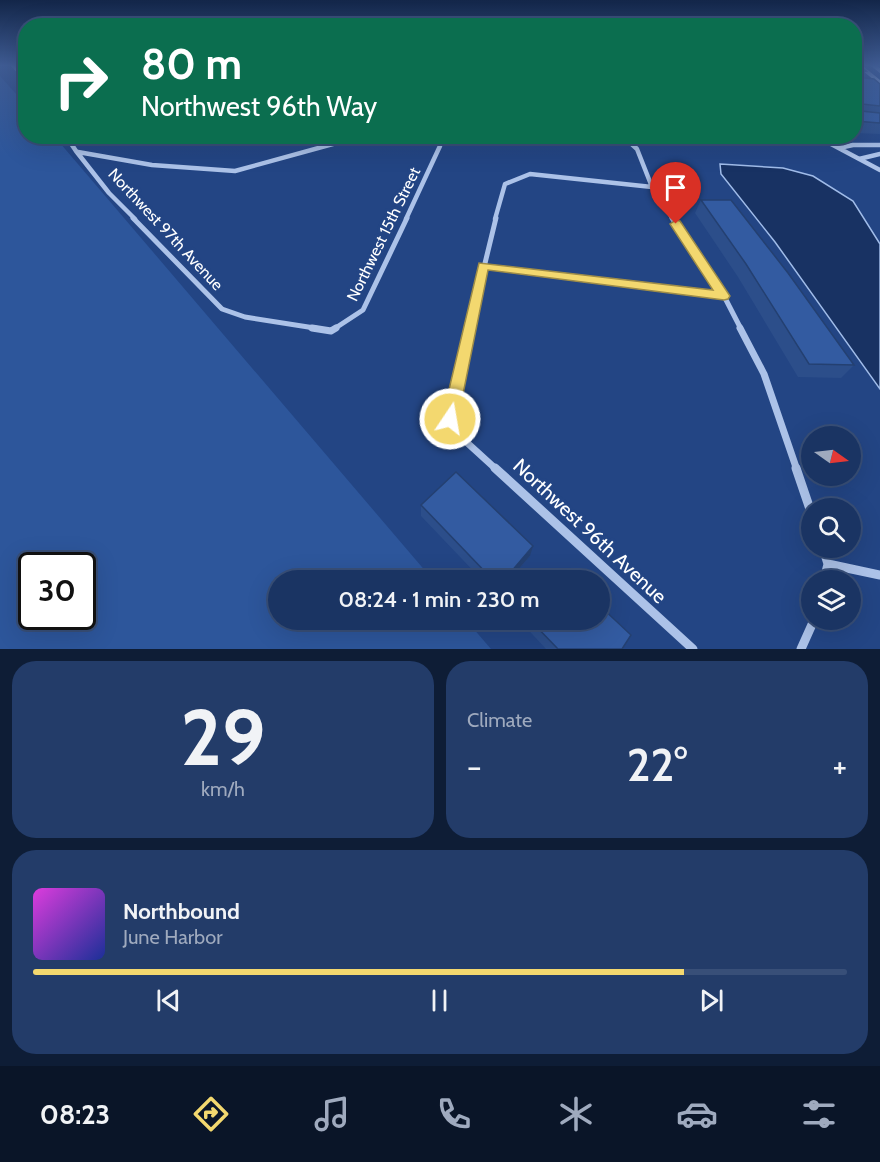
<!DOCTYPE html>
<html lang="en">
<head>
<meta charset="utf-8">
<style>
	:root { --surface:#1a3463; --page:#233c69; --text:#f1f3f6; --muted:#9faabe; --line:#384f78; --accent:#f3d86f }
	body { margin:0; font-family:Cabin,sans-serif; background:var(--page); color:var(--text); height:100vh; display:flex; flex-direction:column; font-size:22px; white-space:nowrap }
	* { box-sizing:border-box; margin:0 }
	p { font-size:20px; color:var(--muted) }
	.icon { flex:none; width:33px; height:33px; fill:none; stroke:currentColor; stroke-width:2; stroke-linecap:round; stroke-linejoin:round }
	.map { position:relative; height:649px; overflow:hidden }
	.drawer { display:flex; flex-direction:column; gap:12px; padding:12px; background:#0e1d36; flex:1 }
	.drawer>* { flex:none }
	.guide { position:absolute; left:18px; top:18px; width:844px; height:126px; border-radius:24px; box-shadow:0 6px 24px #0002,0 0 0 2px var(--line); background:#0b6e4f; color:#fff; overflow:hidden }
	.needle { width:39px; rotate:104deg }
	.buttons { position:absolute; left:801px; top:426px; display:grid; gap:12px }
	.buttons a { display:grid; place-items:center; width:60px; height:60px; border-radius:50%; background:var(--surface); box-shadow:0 6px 24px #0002,0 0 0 2px var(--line); font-size:30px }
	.speed { position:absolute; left:18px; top:552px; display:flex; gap:12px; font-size:30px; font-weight:700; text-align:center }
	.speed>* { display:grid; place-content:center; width:78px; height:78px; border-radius:50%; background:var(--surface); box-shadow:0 6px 24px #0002,0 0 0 2px var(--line); line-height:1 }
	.speed .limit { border:3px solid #111; border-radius:9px; background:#fff; color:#111 }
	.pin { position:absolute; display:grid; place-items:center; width:51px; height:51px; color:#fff; margin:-62px -26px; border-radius:50% 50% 50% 0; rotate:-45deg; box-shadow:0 0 6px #0007 }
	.pin .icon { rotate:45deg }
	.me { position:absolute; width:66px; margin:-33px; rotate:12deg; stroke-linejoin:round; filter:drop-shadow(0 0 4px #0008) }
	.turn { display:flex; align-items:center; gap:21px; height:126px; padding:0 24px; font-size:27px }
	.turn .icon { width:78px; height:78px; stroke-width:2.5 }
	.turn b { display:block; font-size:42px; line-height:51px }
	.big { font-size:45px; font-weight:600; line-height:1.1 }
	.drawer .tile { flex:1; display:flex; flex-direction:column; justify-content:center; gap:9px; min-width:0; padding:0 21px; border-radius:24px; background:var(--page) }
	.drawer .dial { align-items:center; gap:0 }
	.dial b { font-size:78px; line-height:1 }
	.song { display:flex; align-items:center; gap:18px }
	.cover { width:72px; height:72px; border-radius:9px; background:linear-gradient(135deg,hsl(300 70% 55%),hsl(230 70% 35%)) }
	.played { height:6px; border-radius:3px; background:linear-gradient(90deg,var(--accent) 80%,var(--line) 80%) }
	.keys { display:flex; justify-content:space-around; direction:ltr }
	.heat { display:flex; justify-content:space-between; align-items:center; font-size:33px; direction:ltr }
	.drawer .tiles { flex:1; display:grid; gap:12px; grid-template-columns:1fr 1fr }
	.tile:last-child { grid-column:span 2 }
	.trip { position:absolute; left:268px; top:570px; width:342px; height:60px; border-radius:30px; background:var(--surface); box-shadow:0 6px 24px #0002,0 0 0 2px var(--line); font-weight:600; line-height:60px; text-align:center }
	.dock { display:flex; height:96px; justify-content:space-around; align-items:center; background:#0a1528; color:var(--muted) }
	.dock .icon { width:42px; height:42px }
	.dock .active { color:var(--accent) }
	.dock b { font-size:27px; color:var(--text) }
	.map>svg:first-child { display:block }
	.green { fill:#2d569b; fill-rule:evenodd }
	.water { fill:#183263; stroke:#a0bce9; stroke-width:1.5 }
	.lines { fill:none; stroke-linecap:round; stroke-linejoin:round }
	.minor-far4 { stroke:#acc2e8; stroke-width:3 }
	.minor-far3 { stroke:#acc2e8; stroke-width:4.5 }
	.minor-far2 { stroke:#acc2e8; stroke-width:5 }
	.minor-far1 { stroke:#acc2e8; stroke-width:7 }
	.minor { stroke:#acc2e8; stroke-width:9 }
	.tertiary { fill:#acc2e8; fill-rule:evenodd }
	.wall { fill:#2c4e8a }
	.shaded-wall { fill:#244071 }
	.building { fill:#335ba1; stroke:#244071; stroke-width:1.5 }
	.route { fill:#f3d86f; stroke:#9e8c48; stroke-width:1.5 }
	.labels { text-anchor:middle; stroke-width:6; stroke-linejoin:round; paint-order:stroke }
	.street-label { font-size:16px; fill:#fff; stroke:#234584 }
	.near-street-label { font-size:20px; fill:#fff; stroke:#234584 }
</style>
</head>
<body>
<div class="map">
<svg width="880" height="649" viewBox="0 0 880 649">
	<rect width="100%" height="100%" fill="#234584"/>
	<path class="green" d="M 0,76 L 17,95 L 25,95 L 26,136 L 63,137 L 60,143 L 433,580 L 279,580 L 279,620 L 466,620 L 491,649 L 0,649 ZM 32,566 L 82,566 L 82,616 L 32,616 Z"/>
	<path class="water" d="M 720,164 L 783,168 L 813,176 L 853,201 L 880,244 L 880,389 L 775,242 L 721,174 Z"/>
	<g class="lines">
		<path class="minor-far4" d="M 13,66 L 26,80"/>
		<path class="minor-far3" d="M 75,136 L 72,145 L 76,151 L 109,193 L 135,219
			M 623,136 L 637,149 L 652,187 L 673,219
			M 816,136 L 880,170
			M 839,148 L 853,145 L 880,145
			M 78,152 L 152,165 L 235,171 L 362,136
			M 859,159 L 880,154
			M 406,219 L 440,146 L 438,136
			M 495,219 L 505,184 L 530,174 L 652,187"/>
		<path class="minor-far2" d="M 133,218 L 222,309 L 245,317 L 321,329
			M 672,218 L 724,296 L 741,329
			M 483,266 L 724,296
			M 334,329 L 363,310 L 407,218
			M 469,329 L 496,218"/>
		<path class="minor-far1" d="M 312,328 L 331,331 L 336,328
			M 470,328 L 450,419 L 463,439 L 497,470
			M 740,328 L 764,374 L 797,470"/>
		<path class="minor" d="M 495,468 L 693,649
			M 796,468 L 812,515
			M 823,548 L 828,564 L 824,580
			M 828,564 L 880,575
			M 801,649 L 814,620"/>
		<path class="tertiary" d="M 857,66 L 863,66 L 880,80 L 880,85 Z
			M 871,66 L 877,66 L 880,68 L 880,73 Z"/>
	</g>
	<path class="wall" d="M 855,66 L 866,71 L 862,77 L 880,84 L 880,134 L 855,133 Z
		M 562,136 L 597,136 L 592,143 Z
		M 701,200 L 854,365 L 841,378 L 798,377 L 738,277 L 695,213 Z
		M 421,505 L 530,556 L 509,580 L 482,580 L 421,516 Z
		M 522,620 L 600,620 L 622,649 L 546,649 L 521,622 Z"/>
	<path class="shaded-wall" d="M 594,136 L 597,136 L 592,143 Z
		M 533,546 L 530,556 L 509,580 L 504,580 Z"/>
	<path class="building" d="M 855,66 L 860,66 L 866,71 L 859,71 L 858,77 L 874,79 L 880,84 L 880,106 L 862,104 L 858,106 L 861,111 L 880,113 L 880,123 L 855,121 Z
		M 701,200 L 731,200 L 788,273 L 854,365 L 809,364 L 746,264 Z
		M 456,472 L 533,546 L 504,580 L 493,580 L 421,505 Z
		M 561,569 L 573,580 L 552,580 Z
		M 600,606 L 631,635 L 622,649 L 558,649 L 530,620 L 600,620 Z"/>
	<linearGradient id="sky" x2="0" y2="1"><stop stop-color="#132649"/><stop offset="0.42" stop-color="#3f5c94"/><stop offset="1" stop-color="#3f5c94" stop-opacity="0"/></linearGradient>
	<rect width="880" height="156" fill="url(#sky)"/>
	<path class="route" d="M 676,220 L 680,221 L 730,296 L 728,299 L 724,300 L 488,270 L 458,419 L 456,424 L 450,426 L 444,424 L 442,419 L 479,263 L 713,290 L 670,224 Z"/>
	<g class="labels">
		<g class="street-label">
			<text transform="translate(166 229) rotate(47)" y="6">Northwest 97th Avenue</text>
			<text transform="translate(383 234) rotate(-64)" y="6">Northwest 15th Street</text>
		</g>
		<g class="near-street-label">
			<text transform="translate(590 531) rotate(43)" y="7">Northwest 96th Avenue</text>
		</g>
	</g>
</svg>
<div class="buttons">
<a><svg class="needle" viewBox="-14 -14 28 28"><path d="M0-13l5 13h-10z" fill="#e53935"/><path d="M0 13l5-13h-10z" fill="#9faabe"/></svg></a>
<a><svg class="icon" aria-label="search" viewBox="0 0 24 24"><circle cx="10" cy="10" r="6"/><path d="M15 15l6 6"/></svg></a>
<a><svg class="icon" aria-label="layers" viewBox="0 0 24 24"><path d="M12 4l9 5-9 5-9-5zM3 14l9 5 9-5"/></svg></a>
</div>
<div class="speed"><div class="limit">30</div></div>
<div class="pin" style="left:676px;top:224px;background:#d93025"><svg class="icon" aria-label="arrive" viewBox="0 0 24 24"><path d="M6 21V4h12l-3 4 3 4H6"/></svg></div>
<svg class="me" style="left:450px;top:419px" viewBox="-20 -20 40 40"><circle r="17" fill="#f3d86f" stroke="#fff" stroke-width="3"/><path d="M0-11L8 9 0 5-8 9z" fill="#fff"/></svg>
<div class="trip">08:24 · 1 min · 230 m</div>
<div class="guide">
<div class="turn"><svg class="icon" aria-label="right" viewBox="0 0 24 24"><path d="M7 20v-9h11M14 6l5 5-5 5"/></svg><div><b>80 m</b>Northwest 96th Way</div></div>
</div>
</div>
<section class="drawer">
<div class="tiles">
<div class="tile dial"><b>29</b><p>km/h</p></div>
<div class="tile"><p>Climate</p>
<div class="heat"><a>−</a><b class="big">22°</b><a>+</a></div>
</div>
<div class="tile">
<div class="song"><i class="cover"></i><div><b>Northbound</b><p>June Harbor</p></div></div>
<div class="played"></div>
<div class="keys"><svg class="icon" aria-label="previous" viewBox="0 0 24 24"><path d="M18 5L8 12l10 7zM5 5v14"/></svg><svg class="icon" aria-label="pause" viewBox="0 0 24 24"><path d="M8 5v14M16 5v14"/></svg><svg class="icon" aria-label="next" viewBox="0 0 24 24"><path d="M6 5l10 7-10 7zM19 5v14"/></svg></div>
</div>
</div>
</section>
<nav class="dock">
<b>08:23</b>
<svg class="icon active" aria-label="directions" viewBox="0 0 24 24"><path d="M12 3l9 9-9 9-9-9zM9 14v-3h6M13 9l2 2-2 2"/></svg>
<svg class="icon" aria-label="music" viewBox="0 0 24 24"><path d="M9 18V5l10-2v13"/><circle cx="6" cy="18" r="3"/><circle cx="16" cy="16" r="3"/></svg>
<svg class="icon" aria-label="phone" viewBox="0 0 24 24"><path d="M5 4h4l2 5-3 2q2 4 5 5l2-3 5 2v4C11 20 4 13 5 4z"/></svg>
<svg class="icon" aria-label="climate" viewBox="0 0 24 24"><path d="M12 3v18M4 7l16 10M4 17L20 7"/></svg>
<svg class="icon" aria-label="car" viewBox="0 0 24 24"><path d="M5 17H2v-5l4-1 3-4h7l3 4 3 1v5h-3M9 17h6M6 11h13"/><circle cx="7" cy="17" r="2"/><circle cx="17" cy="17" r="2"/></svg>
<svg class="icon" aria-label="filters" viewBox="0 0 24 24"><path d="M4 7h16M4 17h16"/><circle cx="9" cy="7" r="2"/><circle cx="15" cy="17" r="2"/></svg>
</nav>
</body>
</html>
